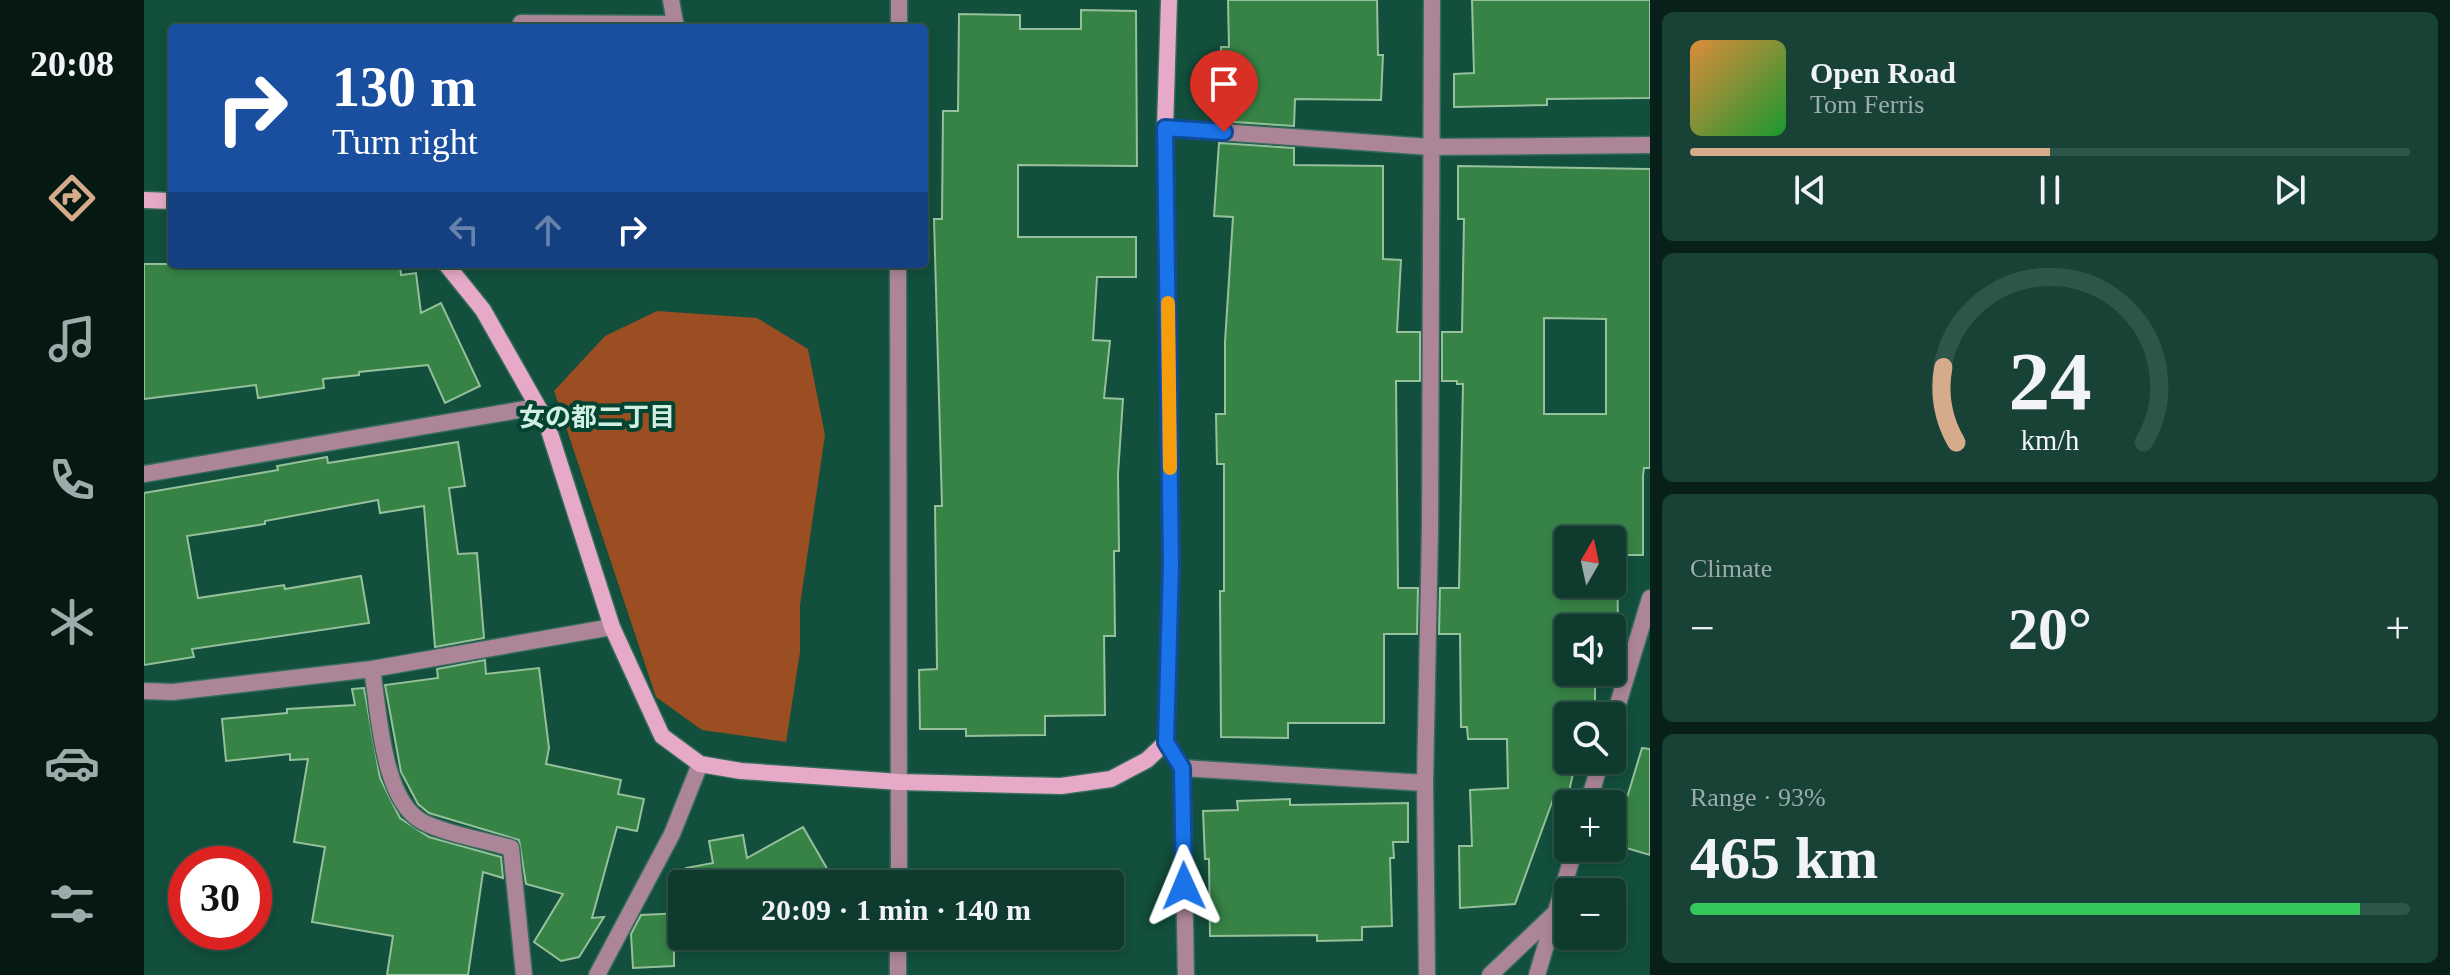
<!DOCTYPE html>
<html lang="en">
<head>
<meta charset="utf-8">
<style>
	:root { --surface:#0e3b2d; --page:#174235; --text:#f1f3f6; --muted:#9badaa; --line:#2e5549; --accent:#d6ab8b }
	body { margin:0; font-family:"Times New Roman","Noto Sans JP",serif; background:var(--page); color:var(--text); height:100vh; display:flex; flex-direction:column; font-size:30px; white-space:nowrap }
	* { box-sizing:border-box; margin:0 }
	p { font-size:26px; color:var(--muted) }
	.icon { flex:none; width:44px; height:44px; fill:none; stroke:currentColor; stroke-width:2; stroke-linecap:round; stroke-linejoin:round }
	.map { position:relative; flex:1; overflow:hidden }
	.panel { display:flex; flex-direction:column; gap:12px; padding:12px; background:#082019; width:800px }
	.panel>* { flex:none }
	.guide { position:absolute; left:24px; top:24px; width:760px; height:244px; border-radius:8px; box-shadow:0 4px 12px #0003,0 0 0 2px var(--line); background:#1a4fa0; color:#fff; overflow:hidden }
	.needle { width:52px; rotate:9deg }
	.controls { position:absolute; left:1410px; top:526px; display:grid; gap:16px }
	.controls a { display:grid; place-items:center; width:72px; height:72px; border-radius:8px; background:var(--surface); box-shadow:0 4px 12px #0003,0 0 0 2px var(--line); font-size:40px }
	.speed { position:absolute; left:24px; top:846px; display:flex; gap:16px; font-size:40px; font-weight:700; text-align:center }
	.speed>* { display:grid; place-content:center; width:104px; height:104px; border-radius:50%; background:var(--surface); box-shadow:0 4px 12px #0003,0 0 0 2px var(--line); line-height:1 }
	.speed .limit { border:12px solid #d22; background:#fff; color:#111 }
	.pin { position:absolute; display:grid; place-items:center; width:68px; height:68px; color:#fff; margin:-82px -34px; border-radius:50% 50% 50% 0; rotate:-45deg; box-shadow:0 0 8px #0007 }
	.pin .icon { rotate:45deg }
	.me { position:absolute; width:88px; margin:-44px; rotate:359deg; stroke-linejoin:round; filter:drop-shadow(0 0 6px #0008) }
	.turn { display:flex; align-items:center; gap:28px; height:168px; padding:0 32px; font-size:36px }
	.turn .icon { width:104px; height:104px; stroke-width:2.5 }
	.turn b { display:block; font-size:56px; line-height:68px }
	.lanes { display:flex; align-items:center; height:76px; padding:0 32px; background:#0003; justify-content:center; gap:40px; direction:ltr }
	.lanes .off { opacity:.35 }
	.big { font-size:60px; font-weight:700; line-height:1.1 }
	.panel .card { flex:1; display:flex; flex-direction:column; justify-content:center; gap:12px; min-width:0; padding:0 28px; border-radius:12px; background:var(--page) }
	.panel .dial { align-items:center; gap:0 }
	.dial svg { height:208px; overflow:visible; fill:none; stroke:var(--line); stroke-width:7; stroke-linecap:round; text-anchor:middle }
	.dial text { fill:var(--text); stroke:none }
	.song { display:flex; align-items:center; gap:24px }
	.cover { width:96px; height:96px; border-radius:12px; background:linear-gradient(135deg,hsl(30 70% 55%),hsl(130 70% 35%)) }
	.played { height:8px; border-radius:4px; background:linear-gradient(90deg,var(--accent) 50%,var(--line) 50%) }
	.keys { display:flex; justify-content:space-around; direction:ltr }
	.heat { display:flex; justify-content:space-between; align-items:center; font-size:44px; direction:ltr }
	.charge { height:12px; border-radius:6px; background:linear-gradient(90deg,#34c759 93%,var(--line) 0) }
	.trip { position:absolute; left:524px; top:870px; width:456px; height:80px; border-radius:8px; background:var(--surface); box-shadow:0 4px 12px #0003,0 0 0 2px var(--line); font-weight:700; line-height:80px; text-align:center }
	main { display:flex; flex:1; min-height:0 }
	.menu { display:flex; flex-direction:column; width:144px; justify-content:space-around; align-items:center; background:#061812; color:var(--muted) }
	.menu .icon { width:56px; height:56px }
	.menu .active { color:var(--accent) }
	.menu b { font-size:36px; color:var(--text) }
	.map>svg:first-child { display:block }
	.green { fill:#9a4e22 }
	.building { fill:#378346; stroke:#96c09b; stroke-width:2; fill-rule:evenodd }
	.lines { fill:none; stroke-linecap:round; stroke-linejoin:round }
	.street-casing { stroke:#346c5a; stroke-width:19 }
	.secondary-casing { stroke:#346c5a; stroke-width:19 }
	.street { stroke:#ac8598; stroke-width:16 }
	.secondary { stroke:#e6a9c8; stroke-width:16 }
	.route-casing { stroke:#114b97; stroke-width:20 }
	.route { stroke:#1a73e8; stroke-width:14 }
	.slow { stroke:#f59e0b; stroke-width:14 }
	.labels { text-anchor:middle; stroke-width:8; stroke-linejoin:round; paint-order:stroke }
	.neighbourhood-label { font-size:26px; font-weight:bold; fill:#d1eee2; stroke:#024432 }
</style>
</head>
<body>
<main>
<nav class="menu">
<b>20:08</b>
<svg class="icon active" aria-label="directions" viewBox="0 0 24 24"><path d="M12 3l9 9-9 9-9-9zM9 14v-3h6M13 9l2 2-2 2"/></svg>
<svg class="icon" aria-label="music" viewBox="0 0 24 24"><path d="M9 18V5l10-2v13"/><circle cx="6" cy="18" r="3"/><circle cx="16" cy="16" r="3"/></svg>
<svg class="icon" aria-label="phone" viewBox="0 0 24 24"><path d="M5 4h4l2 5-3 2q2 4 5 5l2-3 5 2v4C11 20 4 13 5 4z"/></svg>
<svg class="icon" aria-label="climate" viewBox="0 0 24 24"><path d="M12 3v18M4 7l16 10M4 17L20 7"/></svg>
<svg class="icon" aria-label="car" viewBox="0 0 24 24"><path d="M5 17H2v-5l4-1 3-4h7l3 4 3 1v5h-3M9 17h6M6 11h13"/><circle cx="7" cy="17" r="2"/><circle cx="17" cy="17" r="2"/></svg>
<svg class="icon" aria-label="filters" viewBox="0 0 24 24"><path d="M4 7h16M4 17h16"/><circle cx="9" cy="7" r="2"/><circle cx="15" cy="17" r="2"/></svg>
</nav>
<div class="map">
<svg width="1506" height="975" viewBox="0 0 1506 975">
	<rect width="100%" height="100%" fill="#124f3c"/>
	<path class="green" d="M 513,311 L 613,318 L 664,349 L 681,435 L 656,605 L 656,652 L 642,742 L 558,730 L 512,697 L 410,391 L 461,336 Z"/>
	<path class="building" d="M 1084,0 L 1233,0 L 1234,55 L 1239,55 L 1237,100 L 1151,99 L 1150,126 L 1076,121 L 1077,47 L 1085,47 Z
		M 1328,0 L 1506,0 L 1506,98 L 1403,99 L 1403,105 L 1310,107 L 1310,74 L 1330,73 Z
		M 937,10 L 992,11 L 993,166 L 874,165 L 874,237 L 992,237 L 992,277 L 953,277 L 949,340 L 966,341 L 960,398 L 979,399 L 974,474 L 975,551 L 970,551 L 971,636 L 960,636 L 961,715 L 901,716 L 901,735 L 822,736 L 822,729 L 776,729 L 775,670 L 793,669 L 791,506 L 798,506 L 790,219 L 798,219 L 799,111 L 814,111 L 815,14 L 876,15 L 876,29 L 937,29 Z
		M 1075,143 L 1150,148 L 1150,165 L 1239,166 L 1239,259 L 1257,260 L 1253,332 L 1276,332 L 1276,381 L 1252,381 L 1254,588 L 1274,588 L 1273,634 L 1240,634 L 1240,723 L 1144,723 L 1144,738 L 1077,737 L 1076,591 L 1080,591 L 1080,464 L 1073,464 L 1072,414 L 1081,414 L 1081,342 L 1089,217 L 1070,216 Z
		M 1314,166 L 1506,169 L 1506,468 L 1500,468 L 1499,475 L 1499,555 L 1473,555 L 1474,623 L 1451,623 L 1451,628 L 1424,628 L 1424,672 L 1451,672 L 1451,716 L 1443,713 L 1442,716 L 1424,716 L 1424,760 L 1432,760 L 1424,796 L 1411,794 L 1371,904 L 1316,908 L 1315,846 L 1328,846 L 1326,790 L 1364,788 L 1363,739 L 1324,739 L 1323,727 L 1317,727 L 1316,634 L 1295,634 L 1296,588 L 1315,588 L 1319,384 L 1313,384 L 1313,381 L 1298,381 L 1298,332 L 1318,332 L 1320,219 L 1314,219 ZM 1400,318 L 1462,319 L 1462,414 L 1400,414 ZM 1424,540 L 1468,540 L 1468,584 L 1424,584 Z
		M 0,264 L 256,264 L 257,275 L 272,273 L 277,313 L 297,303 L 336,386 L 301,403 L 284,365 L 215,372 L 215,375 L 179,379 L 180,388 L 114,398 L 112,385 L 0,399 Z
		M 314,442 L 321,486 L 305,488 L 314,554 L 333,553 L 340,638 L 291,647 L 280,506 L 236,513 L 234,500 L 121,521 L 121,524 L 43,536 L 54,598 L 140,585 L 141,589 L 217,576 L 225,623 L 48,649 L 50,657 L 0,665 L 0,493 L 134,470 L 133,466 L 183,457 L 184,463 Z
		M 341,660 L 342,674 L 395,668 L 405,748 L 402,764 L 477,780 L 474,794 L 500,799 L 493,831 L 473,827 L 448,918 L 460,917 L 435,957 L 417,961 L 390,942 L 419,894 L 382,884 L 375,840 L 285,813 L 274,804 L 257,772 L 241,685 L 294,678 L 293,669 Z
		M 220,688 L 236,778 L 256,818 L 285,837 L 357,857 L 359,878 L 339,872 L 324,975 L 243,975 L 249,936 L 168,922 L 181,847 L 150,842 L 164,759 L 146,760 L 146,754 L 82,761 L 78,719 L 143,713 L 143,709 L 211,705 L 208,689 Z
		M 1498,748 L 1506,749 L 1506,855 L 1469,844 Z
		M 1146,799 L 1146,805 L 1264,803 L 1264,842 L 1249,842 L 1250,858 L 1246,858 L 1248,926 L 1218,927 L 1218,940 L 1173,941 L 1173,935 L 1066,936 L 1065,859 L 1061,859 L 1059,811 L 1094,810 L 1093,801 Z
		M 659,827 L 692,884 L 545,884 L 542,868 L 569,863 L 565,841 L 599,835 L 603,858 Z
		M 538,913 L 538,936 L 600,936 L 530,946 L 530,966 L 489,968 L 487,934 L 497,915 Z"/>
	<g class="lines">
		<g class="street-casing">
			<path id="street" d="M 527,0 L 532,28
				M 377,23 L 532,24
				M 755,28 L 755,0
				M 1021,128 L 1286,147 L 1506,145
				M 754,264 L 755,884
				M 0,474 L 393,407
				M 228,669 C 235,711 238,801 279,822 C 302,834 340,840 367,848 L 380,975
				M 0,691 L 29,692 L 228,669 L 468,627
				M 1468,724 L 1506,598
				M 1022,742 L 1038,768 L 1042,975
				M 1038,768 L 1281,783
				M 1444,804 L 1457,760
				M 453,975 L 528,834 L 556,764
				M 754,975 L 754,936
				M 1283,975 L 1281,783 L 1286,528 L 1288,0
				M 1346,975 L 1410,914
				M 1393,975 L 1431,848"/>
		</g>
		<g class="secondary-casing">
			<path id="secondary" d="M 0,200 L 28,201
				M 302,264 L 339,310 L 402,421 L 468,627 L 518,736 L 556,764 L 597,771 L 756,782 L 917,786 L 967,779 L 1003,760 L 1022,742 L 1027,564 L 1021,128 L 1025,0"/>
		</g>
		<use href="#street" class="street"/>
		<use href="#secondary" class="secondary"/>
	</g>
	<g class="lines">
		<g class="route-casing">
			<path id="route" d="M 1040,886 L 1038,768 L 1022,742 L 1027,564 L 1021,128 L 1080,132"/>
		</g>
		<use href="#route" class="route"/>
		<path class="slow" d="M 1024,303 L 1026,468"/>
	</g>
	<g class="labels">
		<g class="neighbourhood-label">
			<text x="453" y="426">女の都二丁目</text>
		</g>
	</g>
</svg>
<div class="controls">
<a><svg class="needle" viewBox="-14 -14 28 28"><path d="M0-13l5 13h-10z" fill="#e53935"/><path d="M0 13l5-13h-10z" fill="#9badaa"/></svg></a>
<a><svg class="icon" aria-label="sound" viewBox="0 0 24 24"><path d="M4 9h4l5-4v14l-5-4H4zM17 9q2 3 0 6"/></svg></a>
<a><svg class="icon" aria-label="search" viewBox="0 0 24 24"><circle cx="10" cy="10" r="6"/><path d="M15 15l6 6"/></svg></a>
<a>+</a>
<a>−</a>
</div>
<div class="speed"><div class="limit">30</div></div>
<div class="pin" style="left:1080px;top:132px;background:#d93025"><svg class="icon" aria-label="arrive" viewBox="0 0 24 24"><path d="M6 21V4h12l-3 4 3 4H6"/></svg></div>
<svg class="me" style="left:1040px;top:886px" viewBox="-20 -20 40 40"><path d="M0-17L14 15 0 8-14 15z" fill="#1a73e8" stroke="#fff" stroke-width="4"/></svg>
<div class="trip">20:09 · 1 min · 140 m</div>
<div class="guide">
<div class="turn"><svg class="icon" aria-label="right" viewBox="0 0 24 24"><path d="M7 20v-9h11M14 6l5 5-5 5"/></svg><div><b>130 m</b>Turn right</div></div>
<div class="lanes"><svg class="icon off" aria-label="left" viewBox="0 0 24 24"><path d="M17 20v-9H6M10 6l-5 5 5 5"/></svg><svg class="icon off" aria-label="ahead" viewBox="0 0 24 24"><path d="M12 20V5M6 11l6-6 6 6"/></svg><svg class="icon" aria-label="right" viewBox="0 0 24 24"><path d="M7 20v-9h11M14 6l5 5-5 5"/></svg></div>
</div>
</div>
<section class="panel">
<div class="card">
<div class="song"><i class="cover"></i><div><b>Open Road</b><p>Tom Ferris</p></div></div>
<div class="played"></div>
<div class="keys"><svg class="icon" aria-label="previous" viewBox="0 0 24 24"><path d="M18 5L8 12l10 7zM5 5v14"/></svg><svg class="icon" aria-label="pause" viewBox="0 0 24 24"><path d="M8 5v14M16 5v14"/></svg><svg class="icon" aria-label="next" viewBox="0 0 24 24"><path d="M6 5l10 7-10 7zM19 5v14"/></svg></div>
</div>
<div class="card dial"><svg viewBox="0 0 100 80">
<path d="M14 69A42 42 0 1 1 86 69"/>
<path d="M14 69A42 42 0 0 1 9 40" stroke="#d6ab8b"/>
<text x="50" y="56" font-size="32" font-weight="700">24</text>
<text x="50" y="72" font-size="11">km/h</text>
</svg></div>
<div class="card"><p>Climate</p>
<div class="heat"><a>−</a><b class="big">20°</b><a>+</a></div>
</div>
<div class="card"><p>Range · 93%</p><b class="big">465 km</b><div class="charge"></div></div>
</section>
</main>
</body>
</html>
